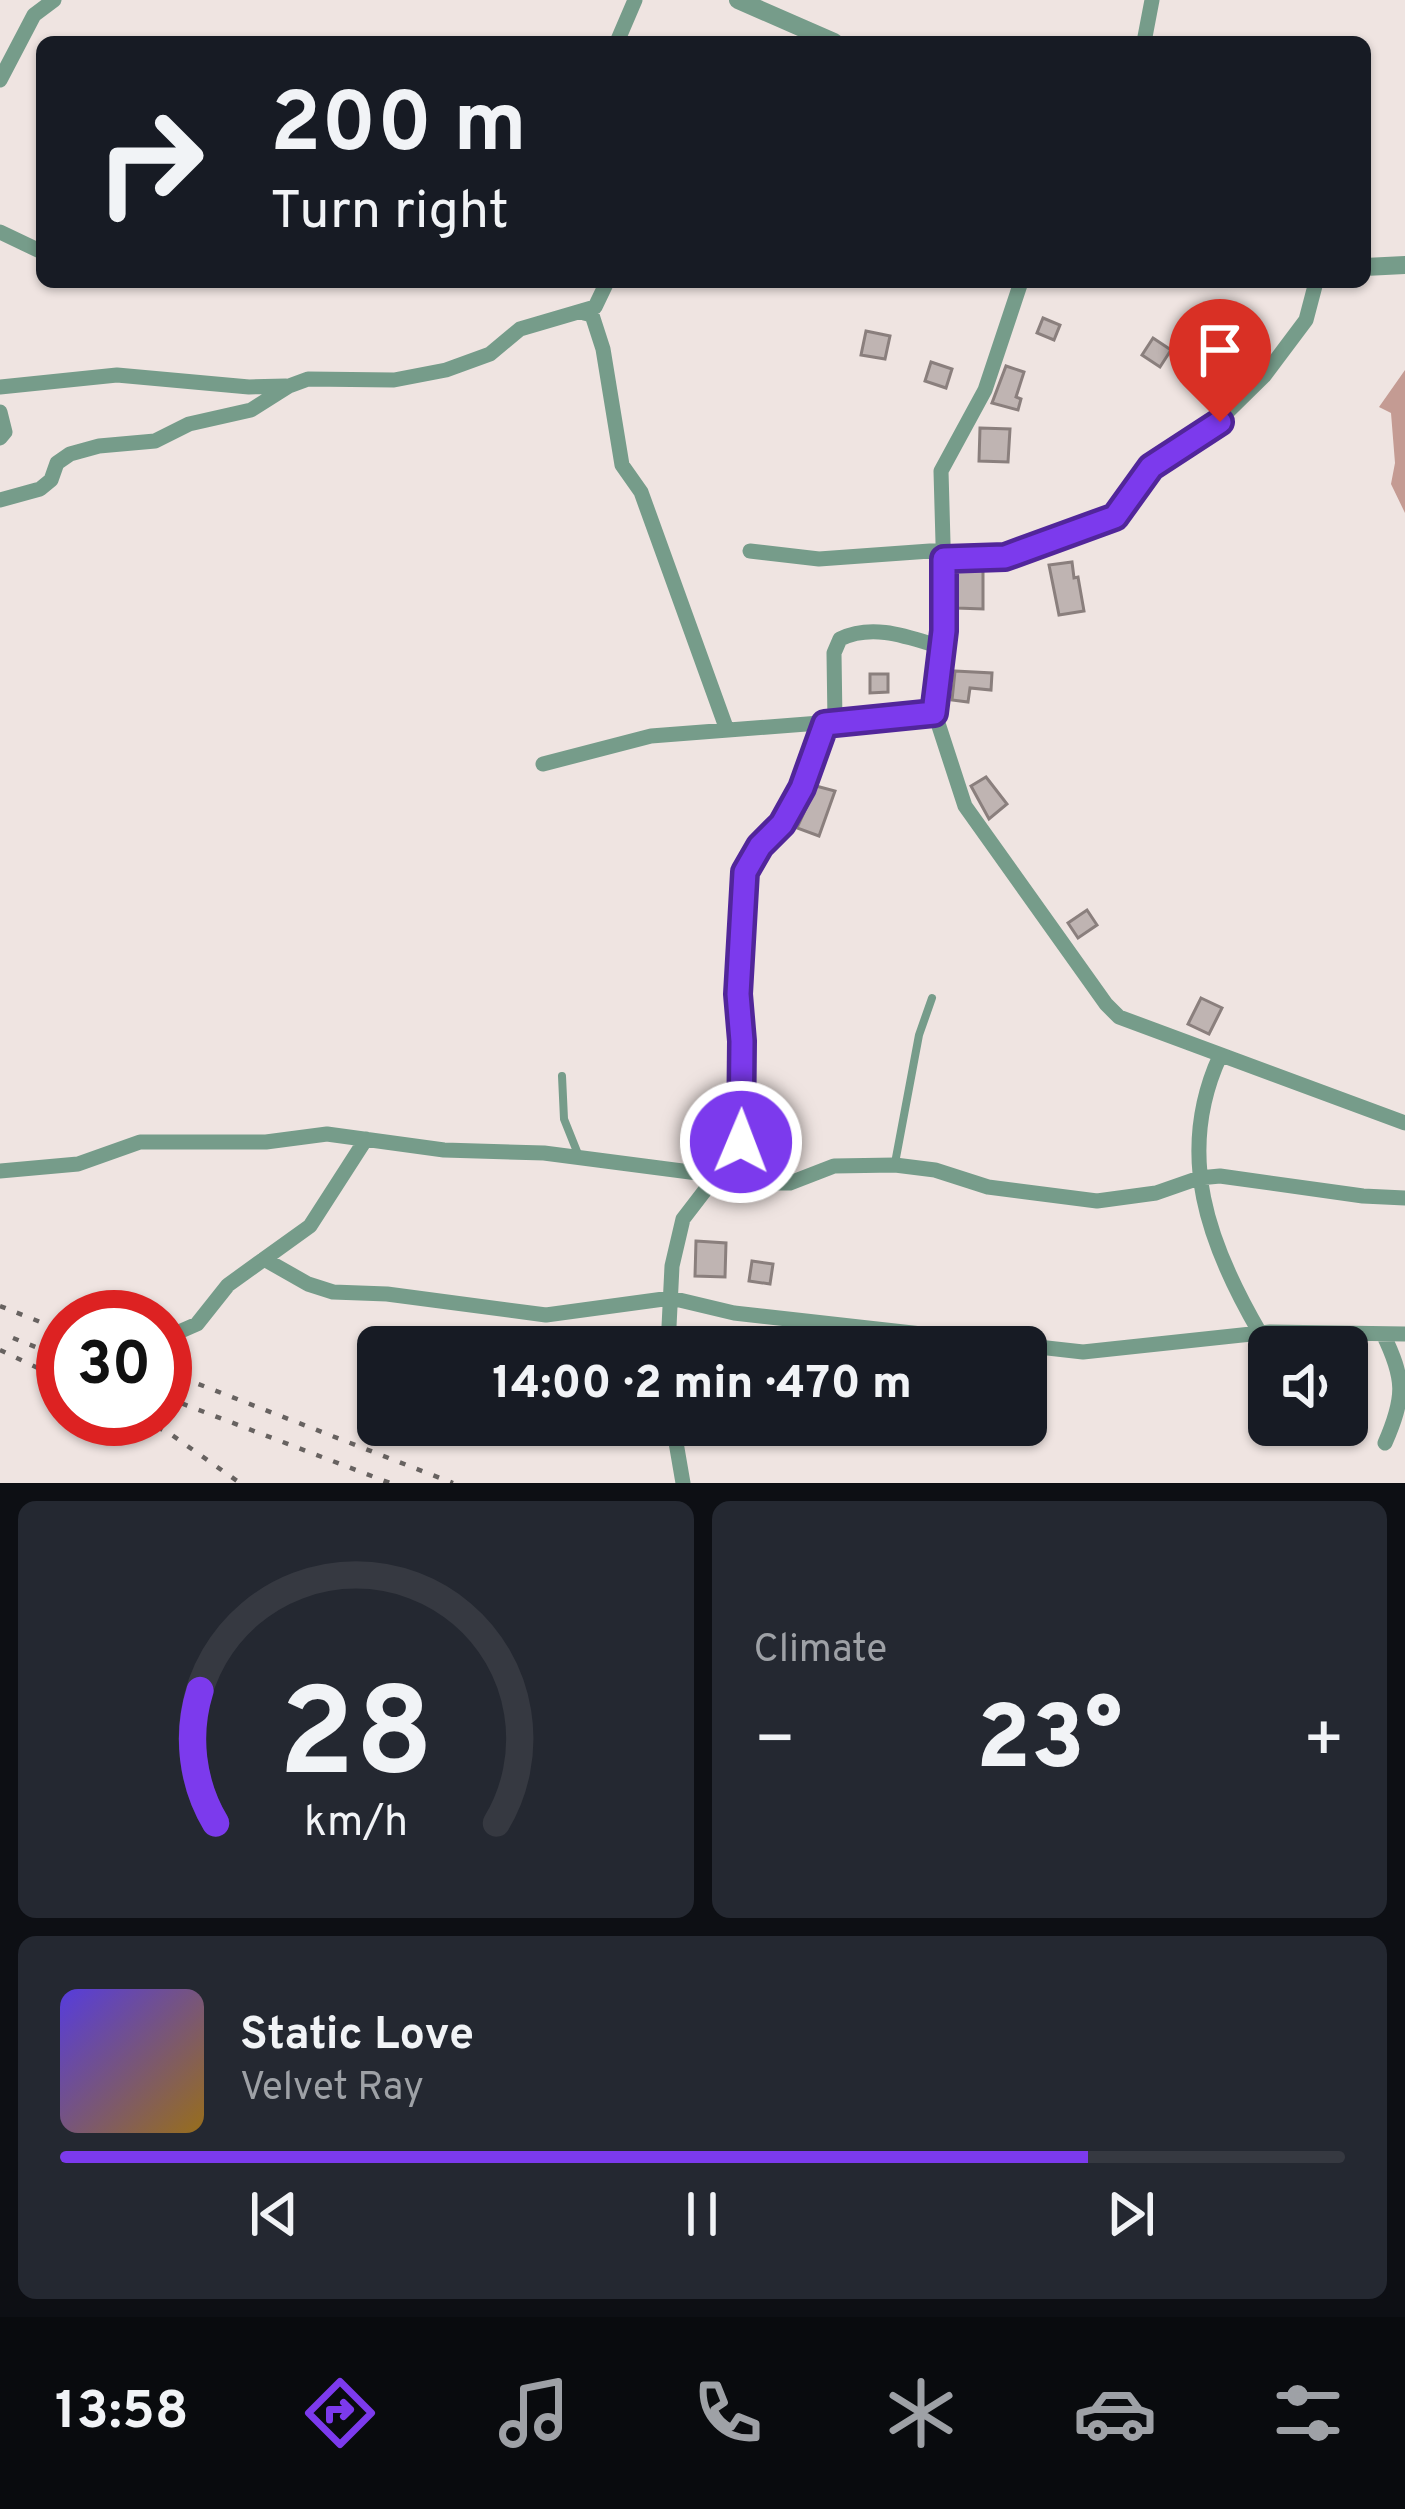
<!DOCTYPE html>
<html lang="en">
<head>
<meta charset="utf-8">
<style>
	:root { --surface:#171b24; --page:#242831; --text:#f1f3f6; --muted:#9ea1a6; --line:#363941; --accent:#7c3aed }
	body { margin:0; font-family:Overpass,sans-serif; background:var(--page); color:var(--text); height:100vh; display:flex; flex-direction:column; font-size:45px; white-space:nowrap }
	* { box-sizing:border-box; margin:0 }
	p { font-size:39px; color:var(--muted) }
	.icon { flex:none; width:66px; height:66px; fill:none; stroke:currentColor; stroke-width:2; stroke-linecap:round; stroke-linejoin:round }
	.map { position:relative; height:1483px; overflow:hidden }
	.sheet { display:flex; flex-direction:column; gap:18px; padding:18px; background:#0d0f14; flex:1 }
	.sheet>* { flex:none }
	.top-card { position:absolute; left:36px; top:36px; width:1335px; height:252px; border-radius:18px; box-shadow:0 3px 9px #0004; background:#171b24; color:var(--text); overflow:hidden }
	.tools { position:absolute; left:1248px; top:1326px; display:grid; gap:24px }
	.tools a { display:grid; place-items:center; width:120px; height:120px; border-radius:18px; background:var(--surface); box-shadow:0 3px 9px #0004; font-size:60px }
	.speed { position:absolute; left:36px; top:1290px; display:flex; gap:24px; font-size:60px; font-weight:700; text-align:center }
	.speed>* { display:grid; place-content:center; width:156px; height:156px; border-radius:50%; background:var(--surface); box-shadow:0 3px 9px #0004; line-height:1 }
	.speed .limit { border:18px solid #d22; background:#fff; color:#111 }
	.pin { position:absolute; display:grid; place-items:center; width:102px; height:102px; color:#fff; margin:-123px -51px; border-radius:50% 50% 50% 0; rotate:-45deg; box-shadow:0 0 12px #0007 }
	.pin .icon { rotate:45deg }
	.me { position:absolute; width:132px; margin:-66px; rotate:1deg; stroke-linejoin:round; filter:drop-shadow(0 0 9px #0008) }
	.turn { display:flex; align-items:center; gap:42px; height:252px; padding:0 36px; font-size:54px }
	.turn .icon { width:156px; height:156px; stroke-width:2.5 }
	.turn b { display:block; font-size:84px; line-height:102px }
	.big { font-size:90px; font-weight:800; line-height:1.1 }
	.sheet .tile { flex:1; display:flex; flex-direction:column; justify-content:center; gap:18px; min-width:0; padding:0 42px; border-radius:18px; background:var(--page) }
	.sheet .dial { align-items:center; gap:0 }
	.dial svg { height:312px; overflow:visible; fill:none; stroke:var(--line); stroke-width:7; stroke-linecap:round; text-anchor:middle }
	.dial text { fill:var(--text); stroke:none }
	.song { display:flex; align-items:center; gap:36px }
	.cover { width:144px; height:144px; border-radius:18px; background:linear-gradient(135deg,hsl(250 70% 55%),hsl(40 70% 35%)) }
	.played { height:12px; border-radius:6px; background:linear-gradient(90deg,var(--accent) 80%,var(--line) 80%) }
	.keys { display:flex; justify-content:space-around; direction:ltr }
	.heat { display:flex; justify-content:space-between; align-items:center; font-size:66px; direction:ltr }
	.sheet .tiles { flex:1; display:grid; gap:18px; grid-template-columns:1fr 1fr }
	.tile:last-child { grid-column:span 2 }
	.trip { position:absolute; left:357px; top:1326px; width:690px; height:120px; border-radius:18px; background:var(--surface); box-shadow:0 3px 9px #0004; font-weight:800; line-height:120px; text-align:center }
	.menu { display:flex; height:192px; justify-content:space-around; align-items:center; background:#090b0e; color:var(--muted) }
	.menu .icon { width:84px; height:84px }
	.menu .current { color:var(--accent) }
	.menu b { font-size:54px; color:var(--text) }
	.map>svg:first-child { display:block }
	.water { fill:#c49b93 }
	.building { fill:#bfb4b2; stroke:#8a7f7d; stroke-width:3 }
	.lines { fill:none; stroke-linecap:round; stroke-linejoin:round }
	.service { stroke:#769c8a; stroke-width:8 }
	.minor { stroke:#769c8a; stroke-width:15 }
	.tertiary { stroke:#769c8a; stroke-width:18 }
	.rail { stroke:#676260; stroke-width:4.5; stroke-dasharray:6 12; stroke-linecap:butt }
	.route-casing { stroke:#51269a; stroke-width:30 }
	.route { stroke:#7c3aed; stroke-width:21 }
</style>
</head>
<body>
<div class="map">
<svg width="1405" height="1483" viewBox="0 0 1405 1483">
	<rect width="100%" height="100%" fill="#efe4e1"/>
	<path class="water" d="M 1405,370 L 1405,513 L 1391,484 L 1395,463 L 1391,413 L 1379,407 Z"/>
	<path class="building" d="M 1043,318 L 1060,325 L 1054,340 L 1037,333 Z
		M 866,331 L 890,336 L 885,359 L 861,355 Z
		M 1153,338 L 1171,350 L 1160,367 L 1142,355 Z
		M 931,362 L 952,369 L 946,388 L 925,381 Z
		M 1006,366 L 1024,372 L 1016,397 L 1021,399 L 1018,410 L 992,403 Z
		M 1211,370 L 1228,384 L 1219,395 L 1202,381 Z
		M 980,428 L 1010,429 L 1008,462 L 979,461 Z
		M 1072,562 L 1074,578 L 1078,577 L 1084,611 L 1059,615 L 1049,565 Z
		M 983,570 L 983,609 L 957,608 L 956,571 Z
		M 955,671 L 992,673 L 991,690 L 970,688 L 968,702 L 952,700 Z
		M 870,674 L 888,674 L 888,692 L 870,693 Z
		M 986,777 L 1007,804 L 989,819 L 971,786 Z
		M 816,786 L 835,791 L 819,836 L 797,828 Z
		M 1087,910 L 1097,925 L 1078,938 L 1068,923 Z
		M 1201,998 L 1222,1008 L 1209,1034 L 1188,1024 Z
		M 696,1241 L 726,1243 L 725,1277 L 695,1276 Z
		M 752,1261 L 773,1264 L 770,1284 L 749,1281 Z
		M 878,1425 L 915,1425 L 915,1442 L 879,1443 Z"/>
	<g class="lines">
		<path class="service" d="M 562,1076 L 564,1119 L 578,1154
			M 895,1163 L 919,1035 L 932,998"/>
		<path class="minor" d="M 617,42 L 635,0
			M 1144,42 L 1152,0
			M 0,80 L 34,15 L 54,0
			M 0,232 L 42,252
			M 1021,282 L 985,390 L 941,471 L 945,614 L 935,714 L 965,806 L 1106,1004 L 1119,1017 L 1405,1123
			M 584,313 L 592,315 L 603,349 L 622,465 L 641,492 L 727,730
			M 0,387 L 117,375 L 249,387 L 286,386
			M 0,412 L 5,432 L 0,438
			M 0,500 L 40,489 L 51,480 L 57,463 L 70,454 L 99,446 L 155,441 L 189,424 L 251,410 L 289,386 L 308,379 L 394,380 L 446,370 L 490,354 L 520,329 L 595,307 L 607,282
			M 750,551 L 819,559 L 944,550
			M 944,559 L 1005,557 L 1115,517 L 1151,467 L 1204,435 L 1264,376 L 1306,320 L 1316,282
			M 835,722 L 834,653 L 840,639 C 873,623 908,637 941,647
			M 543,764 L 651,736 L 935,714
			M 1220,1056 C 1175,1154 1208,1244 1260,1333
			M 0,1171 L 78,1164 L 140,1142 L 266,1142 L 327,1134 L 444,1150 L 544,1153 L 775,1183 L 790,1183 L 834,1166 L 895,1165 L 935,1170 L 988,1187 L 1097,1201 L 1156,1193 L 1199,1178 L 1220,1176 L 1363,1196 L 1405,1198
			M 264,1259 L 308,1284 L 333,1292 L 387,1294 L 546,1315 L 671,1298 L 734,1313 L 1083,1352 L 1270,1332 L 1405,1334
			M 1383,1334 C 1405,1379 1405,1397 1385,1443
			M 165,1338 L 197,1324 L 228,1285 L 310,1226 L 366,1139
			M 668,1347 L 672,1266 L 683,1219 L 716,1176 L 737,1161 L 740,1151 L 742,1041 L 738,994 L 745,872 L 760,846 L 782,824 L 802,789 L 825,724
			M 673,1425 L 683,1483"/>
		<path class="tertiary" d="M 738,0 L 834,42
			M 1365,267 L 1405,265"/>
		<path class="rail" d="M 0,1306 L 63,1331
			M 13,1338 L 63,1358
			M 0,1350 L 63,1380
			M 165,1371 L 453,1483
			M 165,1397 L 390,1483
			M 141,1419 L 169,1433 L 240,1483"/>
	</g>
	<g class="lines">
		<g class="route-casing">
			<path id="route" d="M 741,1142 L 742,1041 L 738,994 L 745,872 L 760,846 L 782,824 L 802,788 L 825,724 L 934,713 L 944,631 L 944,559 L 1005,557 L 1115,517 L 1151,467 L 1220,422"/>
		</g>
		<use href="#route" class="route"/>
	</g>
</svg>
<div class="tools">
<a><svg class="icon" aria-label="sound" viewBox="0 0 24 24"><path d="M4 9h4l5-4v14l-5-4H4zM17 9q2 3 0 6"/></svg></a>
</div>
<div class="speed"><div class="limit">30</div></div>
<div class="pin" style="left:1220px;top:422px;background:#d93025"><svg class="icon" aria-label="arrive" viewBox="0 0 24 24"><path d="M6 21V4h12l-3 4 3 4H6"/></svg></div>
<svg class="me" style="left:741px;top:1142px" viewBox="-20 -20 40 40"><circle r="17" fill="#7c3aed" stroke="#fff" stroke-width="3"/><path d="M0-11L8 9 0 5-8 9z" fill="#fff"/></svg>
<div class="trip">14:00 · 2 min · 470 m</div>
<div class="top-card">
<div class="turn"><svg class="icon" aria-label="right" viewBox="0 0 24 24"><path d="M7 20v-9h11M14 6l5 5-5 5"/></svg><div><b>200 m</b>Turn right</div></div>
</div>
</div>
<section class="sheet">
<div class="tiles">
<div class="tile dial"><svg viewBox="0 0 100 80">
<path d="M14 69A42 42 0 1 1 86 69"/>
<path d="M14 69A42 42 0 0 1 10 35" stroke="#7c3aed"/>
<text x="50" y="56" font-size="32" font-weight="700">28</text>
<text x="50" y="72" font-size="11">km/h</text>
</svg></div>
<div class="tile"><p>Climate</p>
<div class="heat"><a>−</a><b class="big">23°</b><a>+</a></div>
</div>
<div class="tile">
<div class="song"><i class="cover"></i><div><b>Static Love</b><p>Velvet Ray</p></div></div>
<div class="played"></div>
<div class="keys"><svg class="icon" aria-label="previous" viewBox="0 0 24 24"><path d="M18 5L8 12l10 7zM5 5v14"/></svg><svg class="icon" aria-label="pause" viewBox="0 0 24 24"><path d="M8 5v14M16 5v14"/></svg><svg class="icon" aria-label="next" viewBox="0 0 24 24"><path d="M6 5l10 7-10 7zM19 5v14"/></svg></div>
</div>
</div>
</section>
<nav class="menu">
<b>13:58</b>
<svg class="icon current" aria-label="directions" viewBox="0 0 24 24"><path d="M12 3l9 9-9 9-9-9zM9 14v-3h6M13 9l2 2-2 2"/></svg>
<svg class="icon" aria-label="music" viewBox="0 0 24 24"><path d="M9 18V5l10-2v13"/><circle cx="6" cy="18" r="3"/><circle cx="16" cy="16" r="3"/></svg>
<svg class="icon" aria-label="phone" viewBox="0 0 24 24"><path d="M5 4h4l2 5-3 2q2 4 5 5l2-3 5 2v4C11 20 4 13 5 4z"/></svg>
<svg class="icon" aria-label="climate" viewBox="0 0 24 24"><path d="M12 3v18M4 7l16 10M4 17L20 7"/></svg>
<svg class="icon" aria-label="car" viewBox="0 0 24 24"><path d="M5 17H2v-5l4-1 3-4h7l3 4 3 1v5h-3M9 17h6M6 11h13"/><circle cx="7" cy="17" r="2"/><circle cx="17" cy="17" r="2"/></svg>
<svg class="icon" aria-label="filters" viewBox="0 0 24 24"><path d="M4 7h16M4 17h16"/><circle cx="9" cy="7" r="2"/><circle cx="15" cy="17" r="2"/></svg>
</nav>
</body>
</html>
